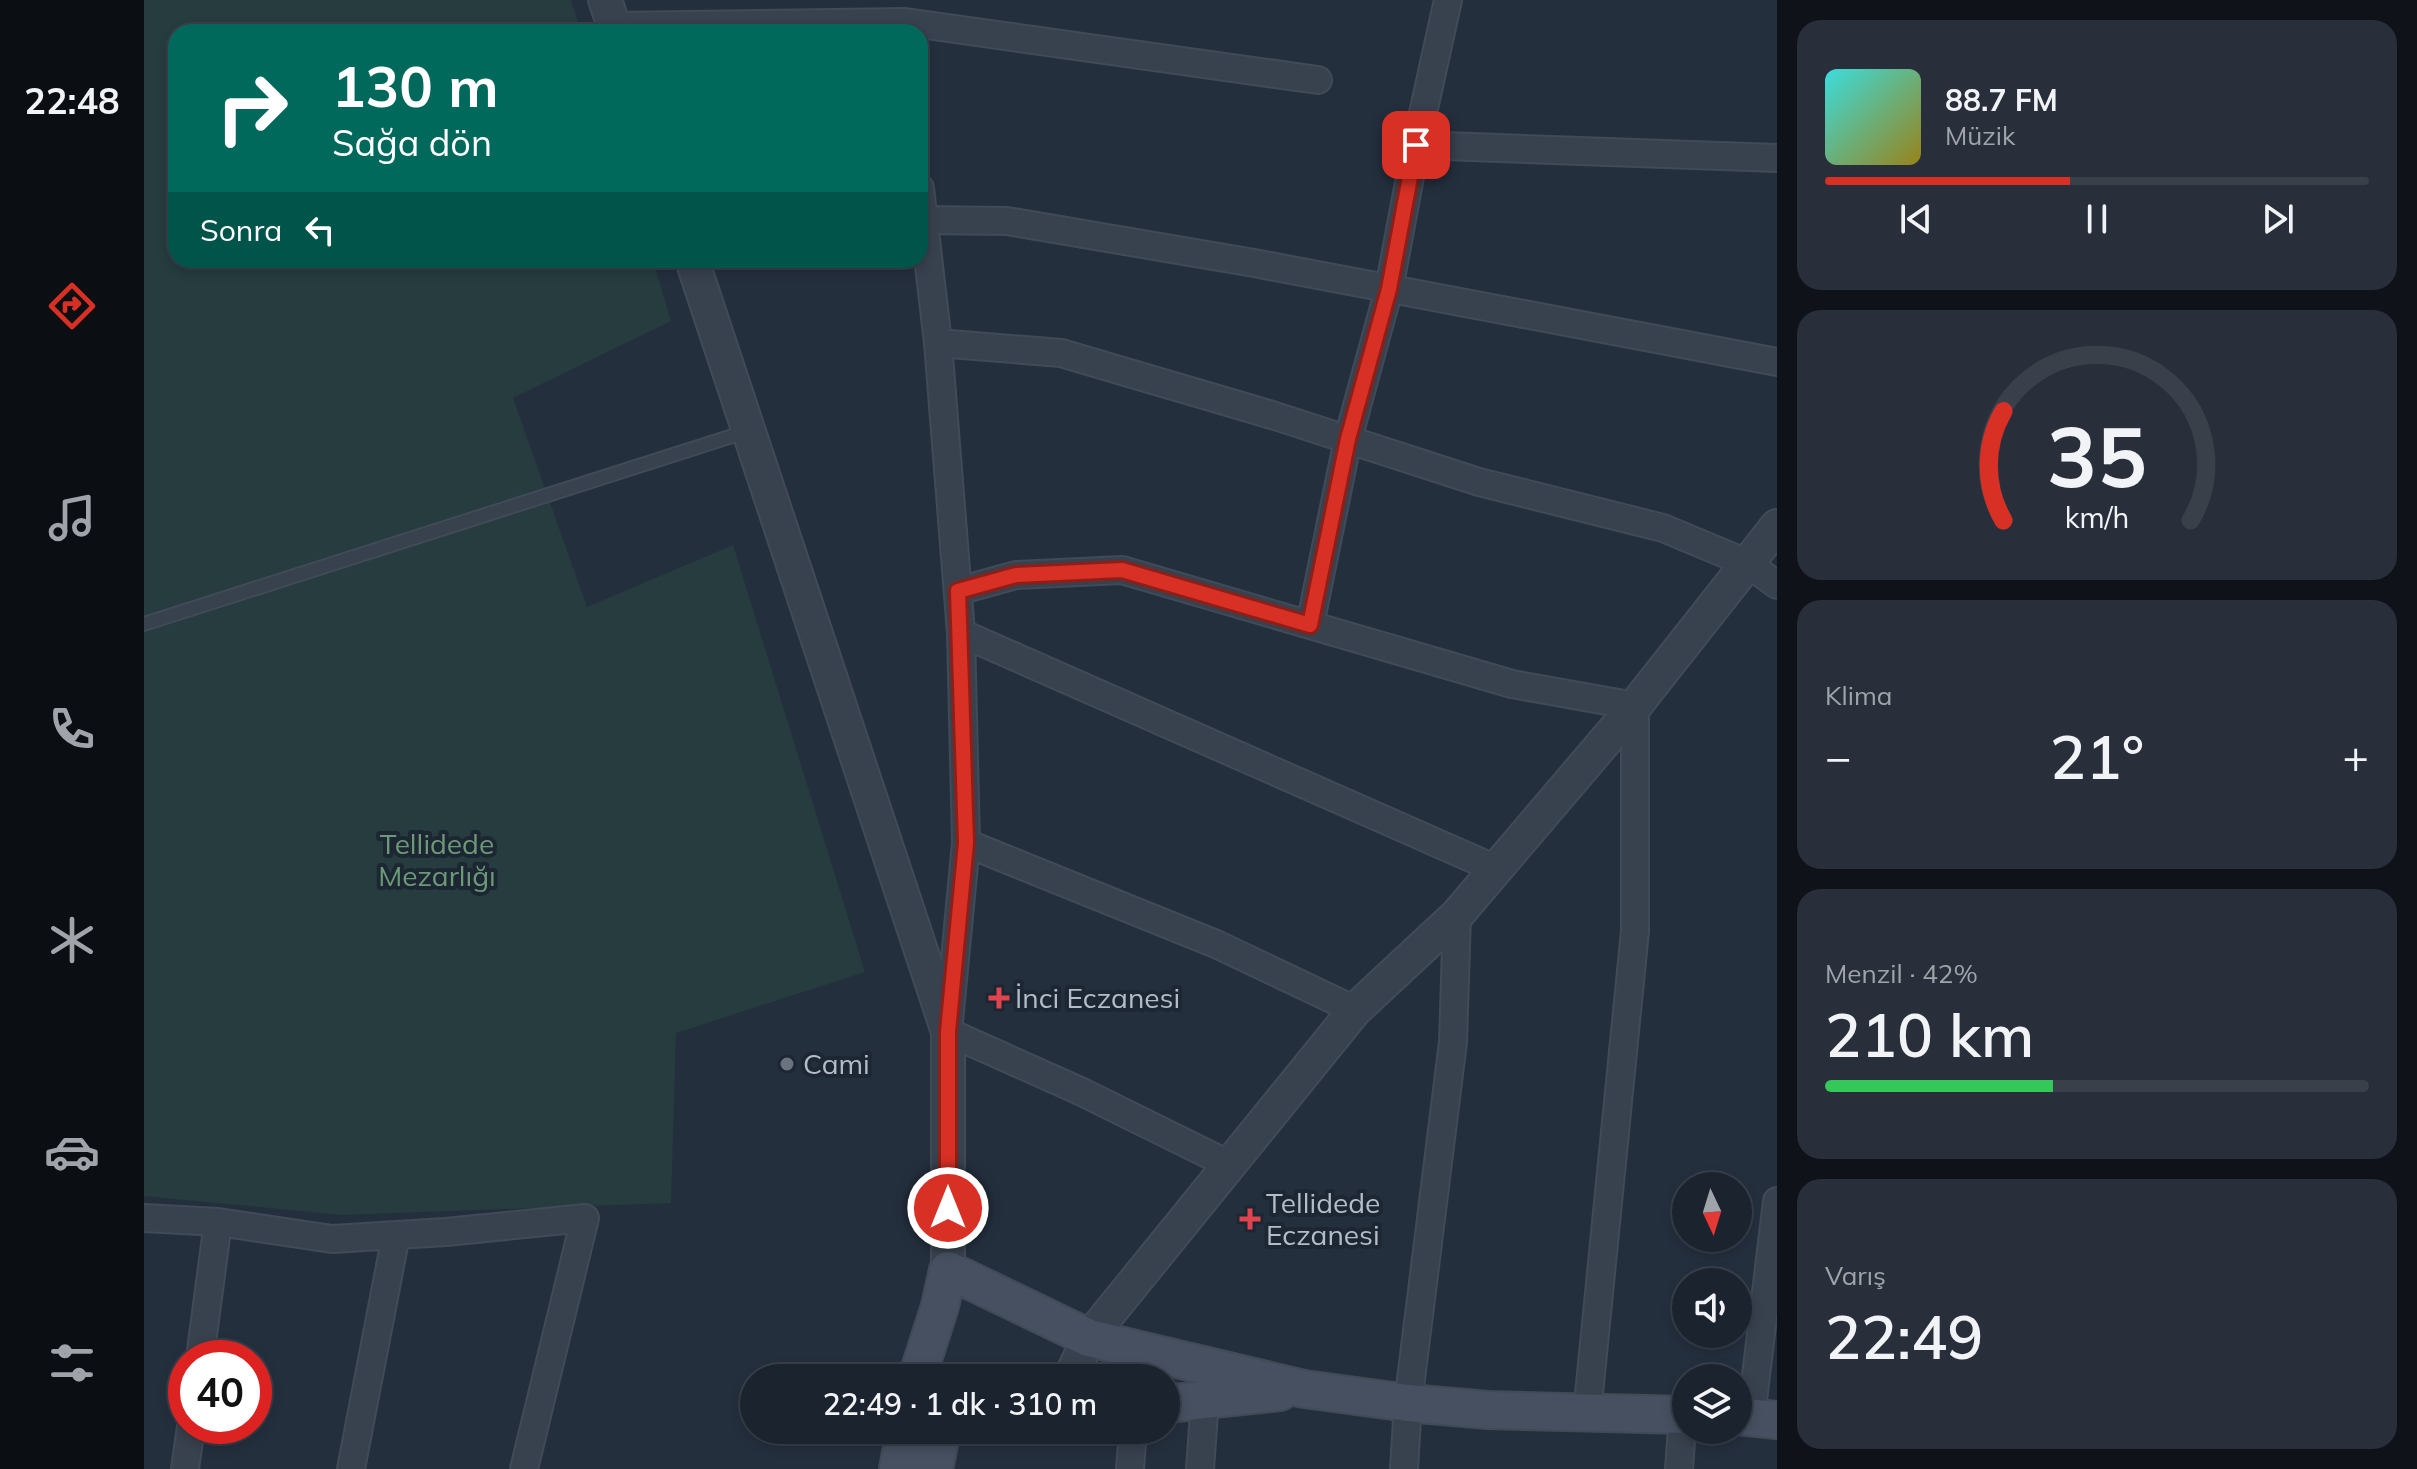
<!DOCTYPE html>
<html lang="tr">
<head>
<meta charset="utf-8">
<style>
	:root { --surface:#1b232e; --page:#282f3a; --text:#f1f3f6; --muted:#a0a4aa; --line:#39404a; --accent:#d93025 }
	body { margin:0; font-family:Mulish,sans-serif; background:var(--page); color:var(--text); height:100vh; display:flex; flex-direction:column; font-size:30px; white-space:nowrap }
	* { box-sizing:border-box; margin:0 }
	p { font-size:26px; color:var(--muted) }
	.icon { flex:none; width:44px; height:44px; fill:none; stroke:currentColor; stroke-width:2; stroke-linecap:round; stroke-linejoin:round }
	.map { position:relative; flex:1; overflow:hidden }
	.side { display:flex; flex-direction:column; gap:20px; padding:20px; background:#0f1319; width:640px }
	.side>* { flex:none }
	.hud { position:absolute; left:24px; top:24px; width:760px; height:244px; border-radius:24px; box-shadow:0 4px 12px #0003,0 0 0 2px var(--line); background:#00695c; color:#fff; overflow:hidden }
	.needle { width:52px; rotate:176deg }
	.tools { position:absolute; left:1528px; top:1172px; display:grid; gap:16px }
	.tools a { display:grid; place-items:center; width:80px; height:80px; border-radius:50%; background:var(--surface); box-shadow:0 4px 12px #0003,0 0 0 2px var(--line); font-size:40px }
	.speed { position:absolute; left:24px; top:1340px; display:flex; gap:16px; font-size:40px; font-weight:700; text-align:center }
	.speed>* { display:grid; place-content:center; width:104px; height:104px; border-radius:50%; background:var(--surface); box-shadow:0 4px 12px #0003,0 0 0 2px var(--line); line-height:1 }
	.speed .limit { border:12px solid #d22; background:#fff; color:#111 }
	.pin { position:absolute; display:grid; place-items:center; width:68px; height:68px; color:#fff; margin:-34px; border-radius:16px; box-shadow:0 4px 12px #0006 }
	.me { position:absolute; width:88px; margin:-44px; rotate:0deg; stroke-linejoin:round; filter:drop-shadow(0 0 6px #0008) }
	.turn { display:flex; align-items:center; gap:28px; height:168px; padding:0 32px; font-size:36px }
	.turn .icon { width:104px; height:104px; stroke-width:2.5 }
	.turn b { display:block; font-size:56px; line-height:68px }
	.then { display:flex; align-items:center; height:76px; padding:0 32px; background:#0003; gap:16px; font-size:30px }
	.big { font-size:60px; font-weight:600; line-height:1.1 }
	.side .widget { flex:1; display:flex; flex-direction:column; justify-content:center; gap:12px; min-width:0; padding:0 28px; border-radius:24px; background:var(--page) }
	.side .dial { align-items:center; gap:0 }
	.dial svg { height:208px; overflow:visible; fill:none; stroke:var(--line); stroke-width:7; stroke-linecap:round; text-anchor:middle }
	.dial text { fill:var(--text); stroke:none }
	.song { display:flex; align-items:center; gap:24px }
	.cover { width:96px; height:96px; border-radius:12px; background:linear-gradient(135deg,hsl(180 70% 55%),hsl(50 70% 35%)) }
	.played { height:8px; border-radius:4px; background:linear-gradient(90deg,var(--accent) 45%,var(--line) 45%) }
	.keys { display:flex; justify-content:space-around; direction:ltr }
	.heat { display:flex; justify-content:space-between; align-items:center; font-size:44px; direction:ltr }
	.charge { height:12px; border-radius:6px; background:linear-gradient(90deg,#34c759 42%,var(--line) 0) }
	.trip { position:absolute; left:596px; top:1364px; width:440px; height:80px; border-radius:40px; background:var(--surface); box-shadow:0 4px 12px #0003,0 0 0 2px var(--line); font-weight:600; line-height:80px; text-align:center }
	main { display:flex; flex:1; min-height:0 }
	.tabs { display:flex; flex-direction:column; width:144px; justify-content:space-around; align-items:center; background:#0b0e12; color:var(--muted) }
	.tabs .icon { width:56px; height:56px }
	.tabs .current { color:var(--accent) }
	.tabs b { font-size:36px; color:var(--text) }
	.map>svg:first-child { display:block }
	.green { fill:#263c3f }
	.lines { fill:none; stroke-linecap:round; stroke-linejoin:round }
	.service-casing { stroke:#414a57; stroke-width:16 }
	.minor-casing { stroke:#414a57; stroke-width:30 }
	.tertiary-casing { stroke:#414a57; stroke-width:36 }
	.secondary-casing { stroke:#414a57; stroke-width:40 }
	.service { stroke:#38414e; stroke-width:12 }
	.minor { stroke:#38414e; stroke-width:26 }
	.tertiary { stroke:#38414e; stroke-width:32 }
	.secondary { stroke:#465061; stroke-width:36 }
	.route-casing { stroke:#8d1f18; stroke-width:20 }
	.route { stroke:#d93025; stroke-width:14 }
	.health-dot { fill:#e0444e; stroke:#1d2633; stroke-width:3 }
	.worship-dot { fill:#6b7280; stroke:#1d2633; stroke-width:3 }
	.labels { text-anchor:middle; stroke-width:8; stroke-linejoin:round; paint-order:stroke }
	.park-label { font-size:28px; fill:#6b9a76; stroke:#1d2633 }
	.poi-label { font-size:28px; fill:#b4bcc9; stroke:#1d2633; text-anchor:start }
</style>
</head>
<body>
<main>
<nav class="tabs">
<b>22:48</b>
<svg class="icon current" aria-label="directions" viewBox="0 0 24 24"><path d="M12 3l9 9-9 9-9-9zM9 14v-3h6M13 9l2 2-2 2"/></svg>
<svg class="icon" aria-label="music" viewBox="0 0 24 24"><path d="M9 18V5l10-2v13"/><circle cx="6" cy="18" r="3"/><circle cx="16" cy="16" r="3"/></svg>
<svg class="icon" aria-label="phone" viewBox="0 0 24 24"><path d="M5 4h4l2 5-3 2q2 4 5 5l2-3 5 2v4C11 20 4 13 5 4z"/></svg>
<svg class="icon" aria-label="climate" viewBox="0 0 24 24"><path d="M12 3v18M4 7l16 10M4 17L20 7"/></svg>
<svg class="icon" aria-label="car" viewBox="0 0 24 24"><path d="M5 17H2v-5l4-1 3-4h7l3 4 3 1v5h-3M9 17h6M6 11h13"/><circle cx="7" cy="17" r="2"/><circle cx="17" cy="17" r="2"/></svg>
<svg class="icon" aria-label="filters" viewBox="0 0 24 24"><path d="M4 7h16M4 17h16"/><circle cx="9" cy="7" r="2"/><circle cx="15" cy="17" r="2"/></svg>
</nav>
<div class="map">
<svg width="1633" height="1469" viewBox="0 0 1633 1469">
	<rect width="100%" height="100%" fill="#242f3e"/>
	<path class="green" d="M 0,0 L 427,0 L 437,32 L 32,32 L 32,260 L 509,260 L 527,321 L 369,398 L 443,607 L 589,545 L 721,972 L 532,1033 L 527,1203 L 198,1215 L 0,1196 Z"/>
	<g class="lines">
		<g class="service-casing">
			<path id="service" d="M 0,624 L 604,431"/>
		</g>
		<g class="minor-casing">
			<path id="minor" d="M 470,26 L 761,22 L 1174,80
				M 1272,145 L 1633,158
				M 776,188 L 794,343 L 817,633 L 1352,869
				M 776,220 L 863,221 L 1110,263 L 1633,362
				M 794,343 L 917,353 L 1128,415 L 1335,482 L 1519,528 L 1603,563 L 1633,585
				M 814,591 L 872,575 L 978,570 L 1368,684 L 1491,706 L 1491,931 L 1443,1414
				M 1166,625 L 1204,439 L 1245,289 L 1272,145 L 1304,0
				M 817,633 L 822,843
				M 1086,1165 L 936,1091 L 804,1032 L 822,843 L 1072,944 L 1211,1010
				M 0,1218 L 74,1222 L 188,1239 L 302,1232 L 441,1218 L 380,1469
				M 56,1358 L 74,1222
				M 1607,1417 L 1633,1201
				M 41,1469 L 47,1426
				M 207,1469 L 252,1235
				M 986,1469 L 989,1430
				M 1056,1469 L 1061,1399
				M 1260,1469 L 1264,1403 L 1309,1042 L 1313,915
				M 1535,1469 L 1539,1414"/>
		</g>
		<g class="tertiary-casing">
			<path id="tertiary" d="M 461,0 L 472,32
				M 548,260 L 804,1032 L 804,1270
				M 926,1378 L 945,1338 L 1211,1010 L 1313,915 L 1491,706 L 1633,526"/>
		</g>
		<g class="secondary-casing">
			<path id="secondary" d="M 804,1270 L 945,1338 L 1160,1389 L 1264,1403 L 1344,1410 L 1542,1415
				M 773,1378 L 796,1306 L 804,1270
				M 1022,1404 L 1136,1392
				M 1594,1416 L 1633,1420
				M 754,1469 L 761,1430
				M 790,1469 L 798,1430"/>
		</g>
		<use href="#service" class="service"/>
		<use href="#minor" class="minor"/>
		<use href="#tertiary" class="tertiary"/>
		<use href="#secondary" class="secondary"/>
	</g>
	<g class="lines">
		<g class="route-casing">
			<path id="route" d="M 804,1208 L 804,1032 L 822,843 L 814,591 L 872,575 L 978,570 L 1166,625 L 1204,439 L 1245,289 L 1272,145"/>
		</g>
		<use href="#route" class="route"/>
	</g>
	<g class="health-dot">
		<path d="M851 986h8v8h8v8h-8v8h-8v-8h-8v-8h8z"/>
		<path d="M1102 1207h8v8h8v8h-8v8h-8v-8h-8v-8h8z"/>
	</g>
	<circle class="worship-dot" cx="643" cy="1064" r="8"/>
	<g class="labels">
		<g class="park-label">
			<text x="293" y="854">Tellidede<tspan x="293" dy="32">Mezarlığı</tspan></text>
		</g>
		<g class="poi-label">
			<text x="871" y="1008">İnci Eczanesi</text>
			<text x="659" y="1074">Cami</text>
			<text x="1122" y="1213">Tellidede<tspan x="1122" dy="32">Eczanesi</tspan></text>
		</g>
	</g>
</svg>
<div class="tools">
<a><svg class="needle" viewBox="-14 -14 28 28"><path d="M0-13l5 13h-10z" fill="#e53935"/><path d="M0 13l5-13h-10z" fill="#a0a4aa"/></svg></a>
<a><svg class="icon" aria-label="sound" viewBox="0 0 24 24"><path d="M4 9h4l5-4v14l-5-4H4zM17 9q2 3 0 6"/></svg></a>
<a><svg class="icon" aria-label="layers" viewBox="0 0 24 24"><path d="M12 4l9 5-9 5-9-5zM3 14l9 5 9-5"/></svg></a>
</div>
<div class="speed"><div class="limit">40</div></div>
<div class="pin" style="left:1272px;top:145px;background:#d93025"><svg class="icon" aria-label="arrive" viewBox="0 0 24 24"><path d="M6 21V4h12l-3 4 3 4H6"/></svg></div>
<svg class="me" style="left:804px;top:1208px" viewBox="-20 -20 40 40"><circle r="17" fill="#d93025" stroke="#fff" stroke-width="3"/><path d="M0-11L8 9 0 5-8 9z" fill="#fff"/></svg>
<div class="trip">22:49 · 1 dk · 310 m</div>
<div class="hud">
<div class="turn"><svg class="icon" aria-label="right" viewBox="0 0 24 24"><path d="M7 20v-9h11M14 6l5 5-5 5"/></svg><div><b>130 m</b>Sağa dön</div></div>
<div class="then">Sonra<svg class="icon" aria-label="left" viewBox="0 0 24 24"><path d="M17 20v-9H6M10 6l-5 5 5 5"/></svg></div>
</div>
</div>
<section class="side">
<div class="widget">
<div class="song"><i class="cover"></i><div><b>88.7 FM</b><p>Müzik</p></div></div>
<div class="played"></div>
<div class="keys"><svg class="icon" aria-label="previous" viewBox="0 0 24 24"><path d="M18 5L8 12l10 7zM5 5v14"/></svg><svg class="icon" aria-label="pause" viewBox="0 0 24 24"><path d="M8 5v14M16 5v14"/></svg><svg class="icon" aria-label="next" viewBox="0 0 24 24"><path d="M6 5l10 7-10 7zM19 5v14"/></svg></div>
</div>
<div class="widget dial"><svg viewBox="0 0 100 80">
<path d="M14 69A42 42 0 1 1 86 69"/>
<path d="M14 69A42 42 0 0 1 14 27" stroke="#d93025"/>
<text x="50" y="56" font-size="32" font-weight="700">35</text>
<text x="50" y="72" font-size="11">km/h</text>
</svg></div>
<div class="widget"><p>Klima</p>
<div class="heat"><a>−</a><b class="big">21°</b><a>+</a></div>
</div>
<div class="widget"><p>Menzil · 42%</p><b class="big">210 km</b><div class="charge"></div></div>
<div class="widget"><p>Varış</p><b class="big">22:49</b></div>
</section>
</main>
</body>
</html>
